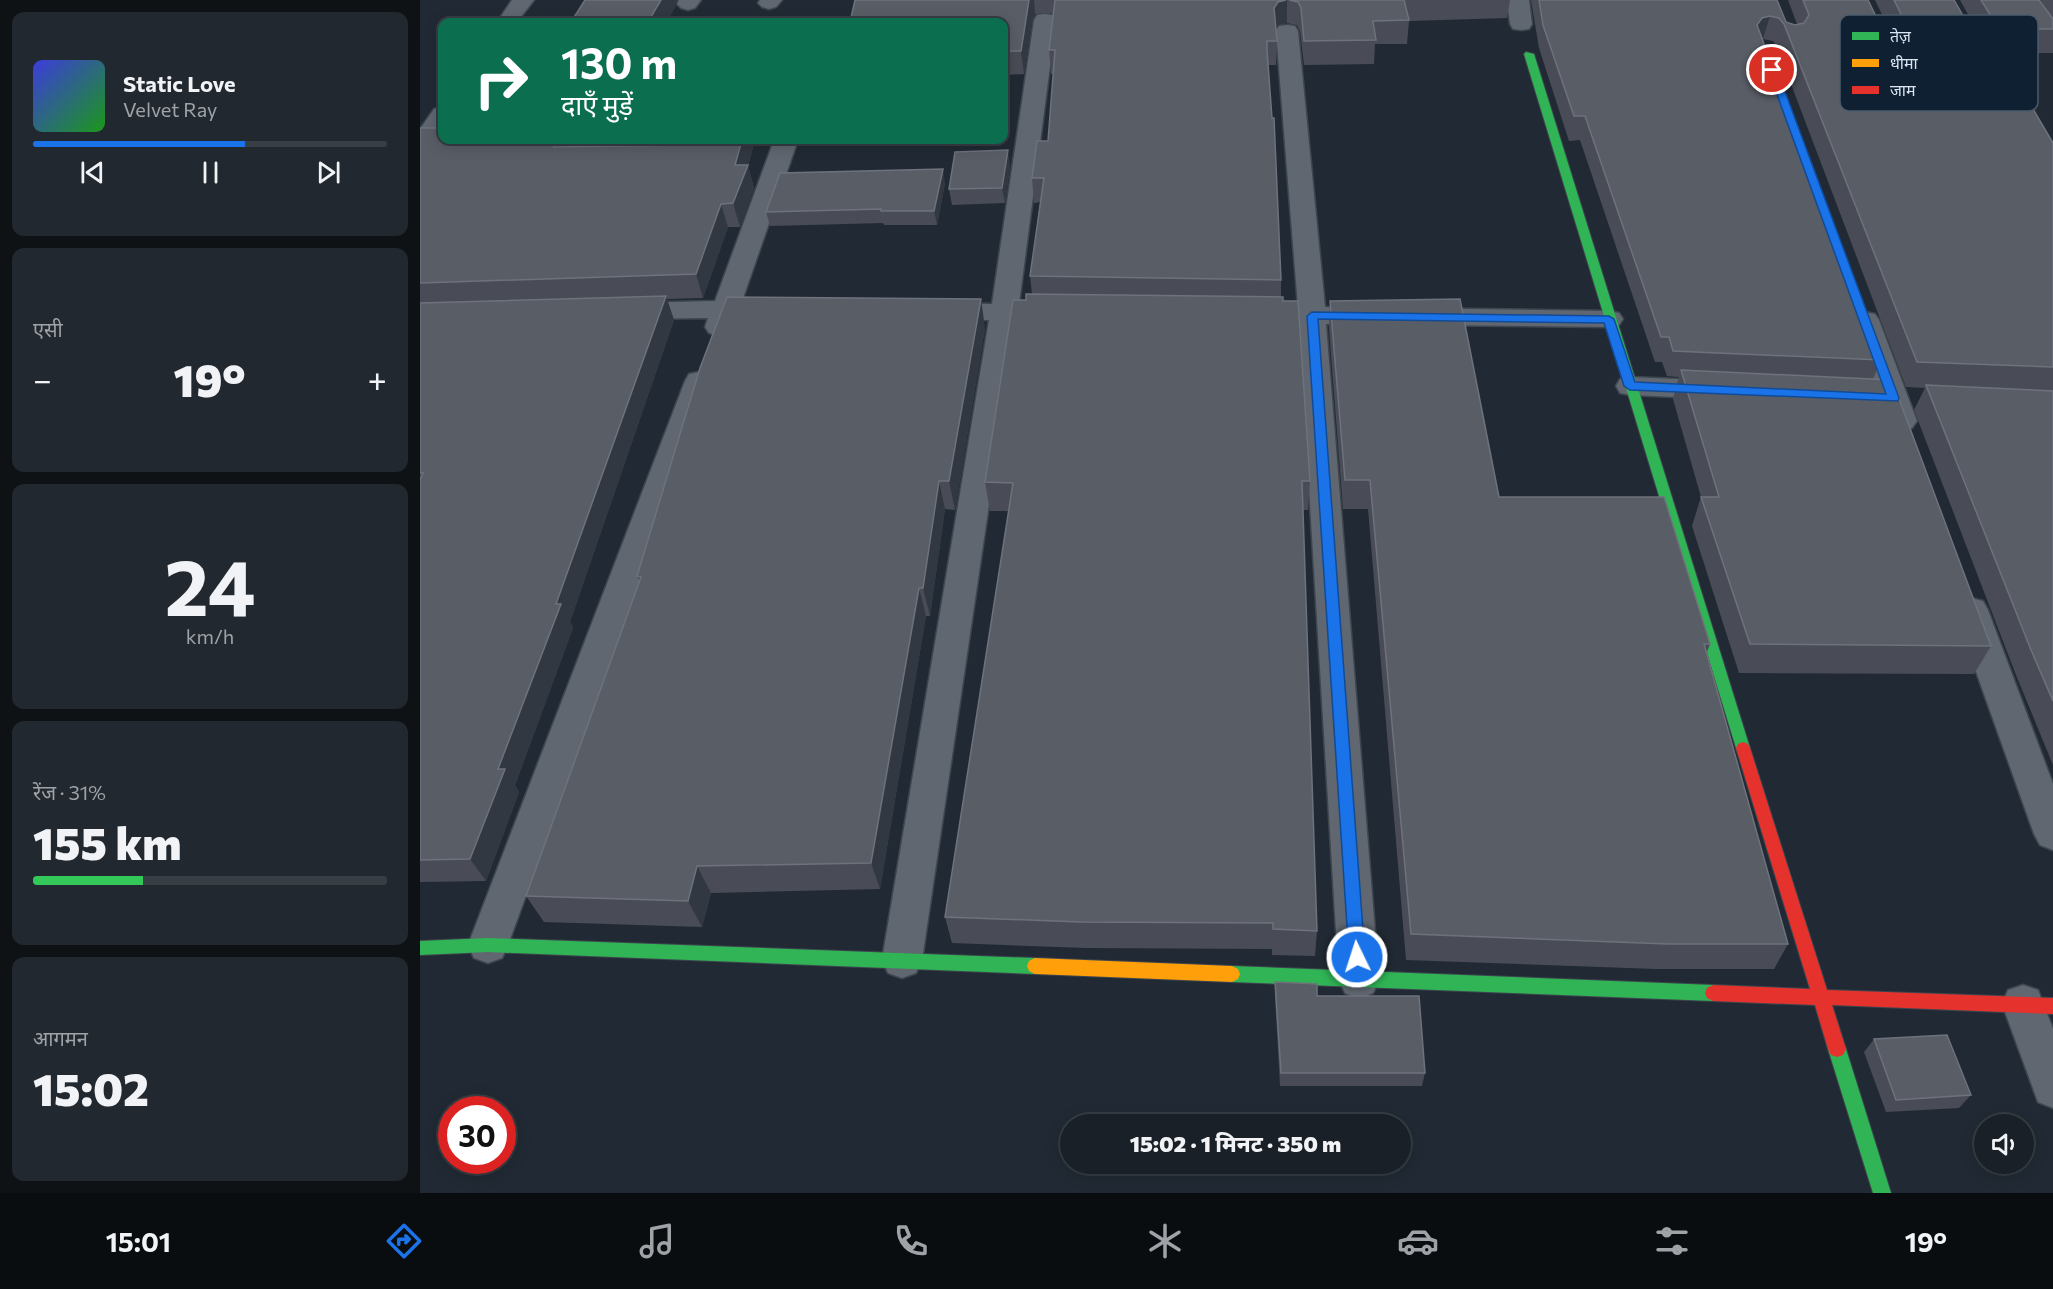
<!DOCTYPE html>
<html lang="hi">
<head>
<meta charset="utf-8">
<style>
	:root { --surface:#192027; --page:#22282f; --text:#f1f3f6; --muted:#9fa3a7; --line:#373e44; --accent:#1a73e8 }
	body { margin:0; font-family:Commissioner,"Noto Sans Devanagari",sans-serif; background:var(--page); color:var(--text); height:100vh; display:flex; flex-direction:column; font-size:22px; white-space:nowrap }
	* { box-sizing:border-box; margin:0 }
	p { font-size:20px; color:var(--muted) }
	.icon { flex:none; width:33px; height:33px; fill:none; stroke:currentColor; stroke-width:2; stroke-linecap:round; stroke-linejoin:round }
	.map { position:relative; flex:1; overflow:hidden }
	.side { display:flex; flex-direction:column; gap:12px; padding:12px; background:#0e1215; width:420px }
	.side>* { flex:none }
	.banner { position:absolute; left:18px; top:18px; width:570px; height:126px; border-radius:12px; box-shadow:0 3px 15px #0003,0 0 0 2px var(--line); background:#0b6e4f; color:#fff; overflow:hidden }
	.tools { position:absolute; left:1554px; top:1114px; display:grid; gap:12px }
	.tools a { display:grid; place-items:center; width:60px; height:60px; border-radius:50%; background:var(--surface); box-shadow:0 3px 15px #0003,0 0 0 2px var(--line); font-size:30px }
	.speed { position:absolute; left:18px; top:1096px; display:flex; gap:12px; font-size:30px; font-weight:700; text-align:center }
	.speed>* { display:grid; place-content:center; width:78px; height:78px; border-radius:50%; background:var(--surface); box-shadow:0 3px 15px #0003,0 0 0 2px var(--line); line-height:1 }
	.speed .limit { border:9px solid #d22; background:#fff; color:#111 }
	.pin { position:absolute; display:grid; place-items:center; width:51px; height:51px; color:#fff; margin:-26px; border:3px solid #fff; border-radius:50%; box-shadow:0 2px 6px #0007 }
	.me { position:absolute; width:66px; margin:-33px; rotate:356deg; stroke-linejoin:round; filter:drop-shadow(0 0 4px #0008) }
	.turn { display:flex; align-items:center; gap:21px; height:126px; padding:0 24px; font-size:27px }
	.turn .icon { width:78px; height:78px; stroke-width:2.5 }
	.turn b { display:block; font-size:42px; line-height:51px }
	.big { font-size:45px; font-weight:800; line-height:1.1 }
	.side .widget { flex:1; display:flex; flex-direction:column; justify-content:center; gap:9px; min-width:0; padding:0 21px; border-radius:12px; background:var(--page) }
	.side .dial { align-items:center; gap:0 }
	.dial b { font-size:78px; line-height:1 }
	.song { display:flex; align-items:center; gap:18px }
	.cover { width:72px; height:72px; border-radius:9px; background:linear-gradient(135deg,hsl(240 70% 55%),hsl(120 70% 35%)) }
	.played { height:6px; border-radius:3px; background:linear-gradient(90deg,var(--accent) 60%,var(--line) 60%) }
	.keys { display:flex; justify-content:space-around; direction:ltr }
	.heat { display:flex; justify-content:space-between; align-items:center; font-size:33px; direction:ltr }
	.charge { height:9px; border-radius:4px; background:linear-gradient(90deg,#34c759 31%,var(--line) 0) }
	.trip { position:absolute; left:640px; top:1114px; width:351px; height:60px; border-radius:30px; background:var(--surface); box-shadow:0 3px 15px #0003,0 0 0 2px var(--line); font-weight:800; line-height:60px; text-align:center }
	.tab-bar { display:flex; height:96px; justify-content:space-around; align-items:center; background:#0a0d10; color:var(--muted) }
	.tab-bar .icon { width:42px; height:42px }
	.tab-bar .current { color:var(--accent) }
	.tab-bar b { font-size:27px; color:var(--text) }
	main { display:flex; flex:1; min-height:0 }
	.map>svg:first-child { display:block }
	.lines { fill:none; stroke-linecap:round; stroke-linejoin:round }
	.street-casing { stroke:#3d454e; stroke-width:3 }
	.fast-casing { stroke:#3d454e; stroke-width:2 }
	.slow-casing { stroke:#3d454e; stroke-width:2 }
	.jam-casing { stroke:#3d454e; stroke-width:2 }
	.street { fill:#606770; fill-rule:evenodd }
	.fast { fill:#30b455; fill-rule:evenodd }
	.slow { fill:#ff9f0a; fill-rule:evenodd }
	.jam { fill:#e5322d; fill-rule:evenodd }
	.wall { fill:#494c56 }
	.shaded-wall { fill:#323841 }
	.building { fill:#595d66; stroke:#6d727c; stroke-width:1.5 }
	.route { fill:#1a73e8; stroke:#114b97; stroke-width:1.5 }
	.key { fill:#0f2032; stroke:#4c5b6b; stroke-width:1.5 }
	.key-label { font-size:16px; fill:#dae5f1 }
</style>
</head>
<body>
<main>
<section class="side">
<div class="widget">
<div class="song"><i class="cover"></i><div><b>Static Love</b><p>Velvet Ray</p></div></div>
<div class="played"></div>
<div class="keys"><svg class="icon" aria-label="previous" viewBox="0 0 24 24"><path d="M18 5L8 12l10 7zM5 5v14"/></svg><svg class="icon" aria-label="pause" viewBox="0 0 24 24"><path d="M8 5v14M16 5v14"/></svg><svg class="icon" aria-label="next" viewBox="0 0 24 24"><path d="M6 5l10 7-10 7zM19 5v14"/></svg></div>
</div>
<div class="widget"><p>एसी</p>
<div class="heat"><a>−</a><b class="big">19°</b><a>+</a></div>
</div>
<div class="widget dial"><b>24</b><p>km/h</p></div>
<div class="widget"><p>रेंज · 31%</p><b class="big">155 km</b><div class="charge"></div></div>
<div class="widget"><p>आगमन</p><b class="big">15:02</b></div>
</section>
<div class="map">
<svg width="1633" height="1193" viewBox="0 0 1633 1193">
	<rect width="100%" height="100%" fill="#212a34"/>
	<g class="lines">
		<g class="street-casing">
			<path id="street" d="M 92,0 L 114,0 L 97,22 L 77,22 Z
				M 259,0 L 281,0 L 275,8 L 268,10 L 261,8 L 257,4 Z
				M 340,0 L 362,0 L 356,7 L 349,9 L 342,7 L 338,3 Z
				M 1087,0 L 1109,0 L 1112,24 L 1109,29 L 1101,30 L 1093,29 L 1090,24 Z
				M 625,14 L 633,15 L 636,20 L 599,304 L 635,305 L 645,307 L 649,313 L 645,319 L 635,321 L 596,321 L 502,960 L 496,973 L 482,978 L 468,973 L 462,960 L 569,320 L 519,319 L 509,317 L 505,311 L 509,305 L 519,303 L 572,304 L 614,20 L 617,15 Z
				M 867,25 L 875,26 L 878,31 L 905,307 L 1189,311 L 1199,313 L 1203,319 L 1199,325 L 1189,327 L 906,324 L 959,980 L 953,993 L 939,999 L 925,993 L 919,980 L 879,324 L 834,323 L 824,321 L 820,315 L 824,309 L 834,307 L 878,307 L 856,31 L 859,26 Z
				M 22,107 L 22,130 L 8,151 L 0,153 L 0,129 L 14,109 Z
				M 354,140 L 378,140 L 322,301 L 347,301 L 357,303 L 361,309 L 357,315 L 316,318 L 309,333 L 299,336 L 289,333 L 285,327 L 288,318 L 207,319 L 197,317 L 193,311 L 197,305 L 207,303 L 295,301 Z
				M 1445,312 L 1455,314 L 1459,320 L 1497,421 L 1492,428 L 1482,431 L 1472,428 L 1467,421 L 1431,320 L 1435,314 Z
				M 279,372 L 289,374 L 293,381 L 88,945 L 82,958 L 68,963 L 54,958 L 48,945 L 265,381 L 269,374 Z
				M 1210,377 L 1302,381 L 1312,383 L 1316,390 L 1312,397 L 1302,399 L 1210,395 L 1200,393 L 1196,386 L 1200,379 Z
				M 1551,598 L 1563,601 L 1568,610 L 1633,784 L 1633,850 L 1620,845 L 1614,834 L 1534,610 L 1539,601 Z
				M 1603,985 L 1618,990 L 1633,1029 L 1633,1108 L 1618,1102 L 1582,1004 L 1588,990 Z"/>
		</g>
		<g class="fast-casing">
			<path id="fast" d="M 1106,52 L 1114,54 L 1330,748 L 1328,752 L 1323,754 L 1318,752 L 1316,748 L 1104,54 Z
				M 68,938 L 615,958 L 621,961 L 623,966 L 621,971 L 615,974 L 68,952 L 0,955 L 0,941 Z
				M 812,966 L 1293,985 L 1299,988 L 1301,993 L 1299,998 L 1293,1001 L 812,982 L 806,979 L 804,974 L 806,969 Z
				M 1417,1041 L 1423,1043 L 1426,1049 L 1471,1193 L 1453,1193 L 1408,1049 L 1411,1043 Z"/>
		</g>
		<g class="slow-casing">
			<path id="slow" d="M 615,958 L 812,966 L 818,969 L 820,974 L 818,979 L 812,982 L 615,974 L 609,971 L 607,966 L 609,961 Z"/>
		</g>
		<g class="jam-casing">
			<path id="jam" d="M 1323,742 L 1328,744 L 1330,748 L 1407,990 L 1633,998 L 1633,1014 L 1412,1005 L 1426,1049 L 1423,1055 L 1417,1057 L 1411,1055 L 1408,1049 L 1395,1005 L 1293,1001 L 1287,998 L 1285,993 L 1287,988 L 1293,985 L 1390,989 L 1316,748 L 1318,744 Z"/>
		</g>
		<use href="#street" class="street"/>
		<use href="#fast" class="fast"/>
		<use href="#slow" class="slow"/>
		<use href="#jam" class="jam"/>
	</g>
	<path class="wall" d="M 435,0 L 1090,0 L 1087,18 L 989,21 L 987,44 L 955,44 L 954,64 L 884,65 L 880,31 L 877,25 L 867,23 L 857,25 L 856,27 L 857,41 L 856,65 L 848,65 L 861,280 L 861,297 L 890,481 L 888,510 L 883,510 L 897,931 L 895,956 L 852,955 L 852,949 L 665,948 L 532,943 L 525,917 L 589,511 L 570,511 L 565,482 L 606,300 L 612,294 L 610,276 L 620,202 L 614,203 L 612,178 L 628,141 L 633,74 L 631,74 L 629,50 L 633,13 L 615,14 L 612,20 L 604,74 L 584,75 L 584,22 L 430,22 Z
		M 1111,0 L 1357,0 L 1366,22 L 1375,25 L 1377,24 L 1368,0 L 1448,0 L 1464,33 L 1472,35 L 1455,0 L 1534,0 L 1557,40 L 1563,41 L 1540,0 L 1619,0 L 1633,19 L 1633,53 L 1580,53 L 1633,143 L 1633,765 L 1596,675 L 1494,410 L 1505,388 L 1486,387 L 1357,47 L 1353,41 L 1343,39 L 1342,39 L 1461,360 L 1453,379 L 1571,646 L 1554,674 L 1319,673 L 1272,526 L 1281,497 L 1253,399 L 1259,377 L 1247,376 L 1242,362 L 1235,362 L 1160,140 L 1149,141 L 1119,48 Z
		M 1620,0 L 1633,0 L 1633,19 Z
		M 0,128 L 154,146 L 265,145 L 267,140 L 335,140 L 328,166 L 334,188 L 320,227 L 308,227 L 283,298 L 247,299 L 254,320 L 150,622 L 153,628 L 95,785 L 99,792 L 66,881 L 0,882 Z
		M 590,166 L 585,203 L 532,205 L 529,189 Z
		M 525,183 L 517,225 L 464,225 L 463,223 L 350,226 L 346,212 Z
		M 910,301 L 1079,497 L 1290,644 L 1287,652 L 1368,944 L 1354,969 L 1236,969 L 986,960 L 948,509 L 923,509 L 909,329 Z
		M 565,328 L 535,510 L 525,509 L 510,616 L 506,616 L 460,889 L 291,893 L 282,927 L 124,922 L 106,896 L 220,582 L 217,576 Z
		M 855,982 L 897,996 L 1005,1073 L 1002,1086 L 860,1086 L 855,996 Z
		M 1454,1039 L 1551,1095 L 1539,1108 L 1466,1112 L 1444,1052 Z"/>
	<path class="shaded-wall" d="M 241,0 L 257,0 L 256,6 L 247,22 L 228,22 Z
		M 609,0 L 614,0 L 615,14 L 612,20 L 604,74 L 601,51 Z
		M 867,0 L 867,23 L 857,25 L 854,31 L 854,8 L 858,2 Z
		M 1350,16 L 1343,39 L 1335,41 L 1337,25 L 1342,18 Z
		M 138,140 L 157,140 L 143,170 L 134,147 Z
		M 322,140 L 335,140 L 328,166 L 334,188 L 320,227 L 313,203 L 315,165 Z
		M 588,150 L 590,166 L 585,203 L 582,188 Z
		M 523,169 L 525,183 L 517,225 L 514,211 Z
		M 301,204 L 308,227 L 283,298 L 276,274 Z
		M 246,296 L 254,320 L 150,622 L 153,628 L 95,785 L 99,792 L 66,881 L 50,859 L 78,769 Z
		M 561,299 L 565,328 L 535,510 L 529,481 Z
		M 519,481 L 525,509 L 510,616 L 503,588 Z
		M 499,588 L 506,616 L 460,889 L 451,863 Z
		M 277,866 L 291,893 L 282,927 L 268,901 Z"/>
	<path class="building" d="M 165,0 L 241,0 L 228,22 L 151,22 Z
		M 435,0 L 609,0 L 601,51 L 584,51 L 584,22 L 565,22 L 565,20 L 490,21 L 489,22 L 430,22 Z
		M 635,0 L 866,0 L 858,2 L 854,8 L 857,41 L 847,41 L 847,50 L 852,118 L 854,118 L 861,280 L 610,276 L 624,178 L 612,178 L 617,141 L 628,141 L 635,50 L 629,50 Z
		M 869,0 L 984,0 L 989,20 L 953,21 L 956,40 L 884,41 L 881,8 L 878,2 Z
		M 1119,0 L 1357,0 L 1366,22 L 1375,25 L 1384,23 L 1389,15 L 1383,0 L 1448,0 L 1464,33 L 1474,36 L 1484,33 L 1487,26 L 1474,0 L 1534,0 L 1557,40 L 1567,43 L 1573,41 L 1633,143 L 1633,367 L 1497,362 L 1364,24 L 1359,18 L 1350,16 L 1342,18 L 1337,25 L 1461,360 L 1253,351 L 1249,337 L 1241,337 L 1165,116 L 1154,116 L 1123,25 Z
		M 1561,0 L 1619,0 L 1633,19 L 1633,29 L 1579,29 Z
		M 0,128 L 22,128 L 22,140 L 138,140 L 134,147 L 265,145 L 267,140 L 322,140 L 315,165 L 328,165 L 313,203 L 301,204 L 276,274 L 0,283 Z
		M 588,150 L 582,188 L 529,189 L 535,152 Z
		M 523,169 L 514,211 L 461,211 L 461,209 L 346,212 L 360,173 Z
		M 606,294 L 863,297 L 863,301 L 878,301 L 890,481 L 882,481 L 897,931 L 853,929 L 853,923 L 661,922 L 525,917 L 593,483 L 565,482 L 593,300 L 606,300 Z
		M 246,296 L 136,604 L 141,604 L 78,769 L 85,769 L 50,859 L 0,860 L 0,480 L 3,473 L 0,473 L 0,303 Z
		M 307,297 L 561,299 L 529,481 L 519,481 L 503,588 L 499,588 L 451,863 L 277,866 L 268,901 L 106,896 L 221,577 L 217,576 L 280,368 Z
		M 1040,299 L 1079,497 L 1244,497 L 1290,644 L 1284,644 L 1368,944 L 1248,944 L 991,934 L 950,480 L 925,480 L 910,301 Z
		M 1261,370 L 1472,380 L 1571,646 L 1330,644 L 1281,497 L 1299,497 Z
		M 1506,385 L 1633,391 L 1633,701 L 1611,650 Z
		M 855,982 L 897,984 L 897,996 L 999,996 L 1005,1073 L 861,1073 Z
		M 1527,1035 L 1551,1095 L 1476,1100 L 1454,1039 Z"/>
	<path class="route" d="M 1349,68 L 1357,70 L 1479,398 L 1478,401 L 1210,390 L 1204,386 L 1184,323 L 898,319 L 945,957 L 943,962 L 937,964 L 931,962 L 929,957 L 887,316 L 892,312 L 1189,316 L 1194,319 L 1215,382 L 1466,394 L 1348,70 Z"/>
	<rect x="1420" y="15" width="198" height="96" rx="9" class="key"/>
	<rect x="1432" y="32" width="27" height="8" fill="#30b455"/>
	<rect x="1432" y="59" width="27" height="8" fill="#ff9f0a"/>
	<rect x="1432" y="86" width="27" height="8" fill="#e5322d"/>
	<g class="key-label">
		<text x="1470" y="42">तेज़</text>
		<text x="1470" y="69">धीमा</text>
		<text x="1470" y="96">जाम</text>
	</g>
</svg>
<div class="tools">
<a><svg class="icon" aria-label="sound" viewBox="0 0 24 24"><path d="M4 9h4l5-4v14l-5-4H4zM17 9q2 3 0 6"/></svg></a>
</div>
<div class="speed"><div class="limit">30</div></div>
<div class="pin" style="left:1352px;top:70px;background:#d93025"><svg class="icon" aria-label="arrive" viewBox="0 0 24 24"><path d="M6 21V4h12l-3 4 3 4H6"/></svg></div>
<svg class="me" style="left:937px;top:957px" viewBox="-20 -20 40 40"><circle r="17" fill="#1a73e8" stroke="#fff" stroke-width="3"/><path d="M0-11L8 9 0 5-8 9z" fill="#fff"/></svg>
<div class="trip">15:02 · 1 मिनट · 350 m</div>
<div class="banner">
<div class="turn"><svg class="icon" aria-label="right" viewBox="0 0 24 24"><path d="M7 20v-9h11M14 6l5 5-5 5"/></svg><div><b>130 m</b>दाएँ मुड़ें</div></div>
</div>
</div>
</main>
<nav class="tab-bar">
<b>15:01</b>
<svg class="icon current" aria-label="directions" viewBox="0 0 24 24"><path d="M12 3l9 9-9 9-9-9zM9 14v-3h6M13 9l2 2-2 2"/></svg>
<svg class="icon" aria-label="music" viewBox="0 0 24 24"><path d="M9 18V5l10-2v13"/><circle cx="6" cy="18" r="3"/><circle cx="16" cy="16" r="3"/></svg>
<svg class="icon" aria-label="phone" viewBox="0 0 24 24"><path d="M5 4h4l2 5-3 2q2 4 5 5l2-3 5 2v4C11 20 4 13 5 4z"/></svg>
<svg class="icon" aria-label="climate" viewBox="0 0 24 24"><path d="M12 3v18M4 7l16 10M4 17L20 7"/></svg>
<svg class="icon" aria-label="car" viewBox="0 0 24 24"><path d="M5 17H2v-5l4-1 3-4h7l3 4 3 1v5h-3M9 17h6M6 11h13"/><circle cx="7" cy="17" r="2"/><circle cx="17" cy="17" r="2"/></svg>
<svg class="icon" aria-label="filters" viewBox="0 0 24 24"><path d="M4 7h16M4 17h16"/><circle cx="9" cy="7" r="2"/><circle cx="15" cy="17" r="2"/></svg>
<b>19°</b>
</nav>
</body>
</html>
